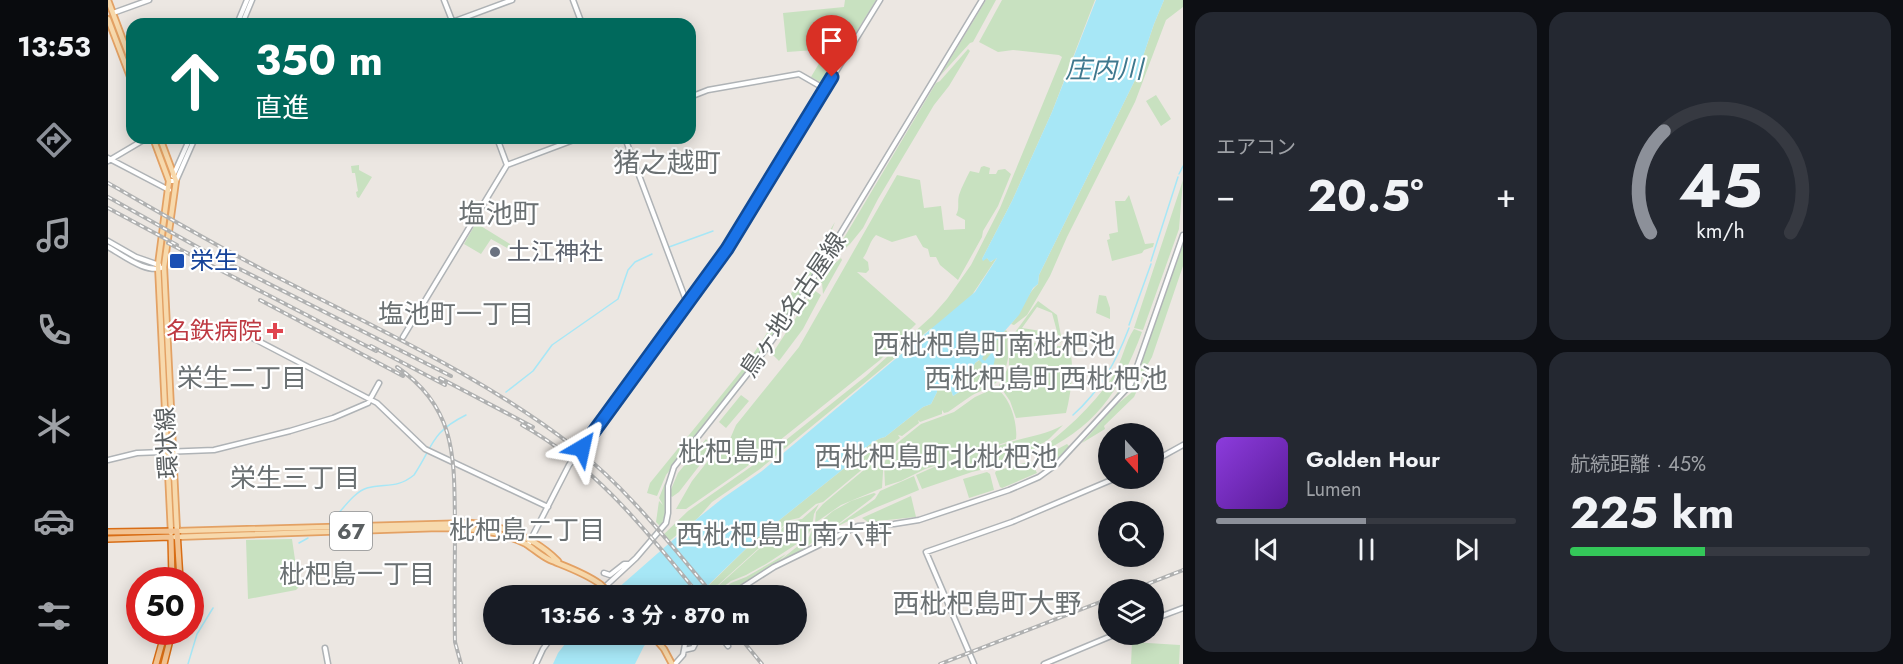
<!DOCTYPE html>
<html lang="ja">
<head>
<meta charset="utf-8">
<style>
	:root { --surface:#171b24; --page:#242831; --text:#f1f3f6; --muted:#9ea1a6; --line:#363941; --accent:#8c9099 }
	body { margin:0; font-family:Jost,"Noto Sans JP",sans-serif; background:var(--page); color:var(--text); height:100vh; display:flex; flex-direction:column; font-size:22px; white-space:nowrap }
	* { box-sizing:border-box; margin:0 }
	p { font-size:20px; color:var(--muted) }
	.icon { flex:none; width:33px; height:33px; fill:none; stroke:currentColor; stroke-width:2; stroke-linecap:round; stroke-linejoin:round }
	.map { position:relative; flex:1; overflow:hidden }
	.side { display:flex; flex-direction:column; gap:12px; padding:12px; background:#0d0f14; width:720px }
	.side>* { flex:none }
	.hud { position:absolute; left:18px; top:18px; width:570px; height:126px; border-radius:18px; box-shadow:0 3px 15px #0003; background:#00695c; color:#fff; overflow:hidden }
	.needle { width:39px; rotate:159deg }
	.buttons { position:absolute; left:990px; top:423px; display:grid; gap:12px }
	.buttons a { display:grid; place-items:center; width:66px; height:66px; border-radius:50%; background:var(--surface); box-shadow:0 3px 15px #0003; font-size:30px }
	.speed { position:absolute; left:18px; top:567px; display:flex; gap:12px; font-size:30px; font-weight:700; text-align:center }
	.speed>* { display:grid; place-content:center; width:78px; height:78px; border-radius:50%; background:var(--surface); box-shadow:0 3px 15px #0003; line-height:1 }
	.speed .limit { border:9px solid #d22; background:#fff; color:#111 }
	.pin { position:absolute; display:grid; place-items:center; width:51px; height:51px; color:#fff; margin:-62px -26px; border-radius:50% 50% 50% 0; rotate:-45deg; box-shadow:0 0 6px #0007 }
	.pin .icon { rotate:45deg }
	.me { position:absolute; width:66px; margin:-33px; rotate:36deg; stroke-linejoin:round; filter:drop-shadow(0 0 4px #0008) }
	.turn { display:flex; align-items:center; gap:21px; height:126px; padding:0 30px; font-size:27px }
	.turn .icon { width:78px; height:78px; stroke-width:2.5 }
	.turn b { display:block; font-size:42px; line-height:51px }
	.big { font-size:45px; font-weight:700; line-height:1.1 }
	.side .tile { flex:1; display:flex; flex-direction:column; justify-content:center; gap:9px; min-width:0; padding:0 21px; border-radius:18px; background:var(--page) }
	.side .dial { align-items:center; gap:0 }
	.dial svg { height:156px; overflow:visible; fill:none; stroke:var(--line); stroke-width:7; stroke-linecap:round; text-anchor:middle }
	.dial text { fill:var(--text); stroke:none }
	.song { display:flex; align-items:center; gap:18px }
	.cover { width:72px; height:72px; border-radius:9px; background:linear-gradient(135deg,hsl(270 70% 55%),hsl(270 70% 35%)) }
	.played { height:6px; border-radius:3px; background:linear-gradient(90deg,var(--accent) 50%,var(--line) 50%) }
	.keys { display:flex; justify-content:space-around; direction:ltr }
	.heat { display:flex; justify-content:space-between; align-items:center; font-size:33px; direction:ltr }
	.charge { height:9px; border-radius:4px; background:linear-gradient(90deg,#34c759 45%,var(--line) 0) }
	.side .tiles { flex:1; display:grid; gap:12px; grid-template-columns:repeat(2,1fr) }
	.trip { position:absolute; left:375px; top:585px; width:324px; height:60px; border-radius:30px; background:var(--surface); box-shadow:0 3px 15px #0003; font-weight:700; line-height:60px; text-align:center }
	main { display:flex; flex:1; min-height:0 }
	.tabs { display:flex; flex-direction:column; width:108px; justify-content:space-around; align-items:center; background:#090b0e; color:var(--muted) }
	.tabs .icon { width:42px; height:42px }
	.tabs .selected { color:var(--accent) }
	.tabs b { font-size:27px; color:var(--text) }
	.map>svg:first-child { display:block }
	.green { fill:#c8e1c0 }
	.water { fill:#a7e7f6 }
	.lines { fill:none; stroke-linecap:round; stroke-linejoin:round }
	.stream { stroke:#a7e7f6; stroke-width:1.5 }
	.secondary-casing { stroke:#afb3b6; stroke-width:7 }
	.primary-casing { stroke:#e3a164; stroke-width:8 }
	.highway-casing { stroke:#d86d15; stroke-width:8 }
	.secondary { stroke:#fff; stroke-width:4 }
	.primary { stroke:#f7d9ac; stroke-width:4.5 }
	.highway { stroke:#f2c392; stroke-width:5 }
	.rail-casing { stroke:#b0b1b1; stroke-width:4 }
	.rail { stroke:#fff; stroke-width:1.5; stroke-dasharray:4.5; stroke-linecap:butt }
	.primary-bridge-casing { stroke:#e3a164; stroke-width:8; stroke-linecap:butt }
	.primary-bridge { stroke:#f7d9ac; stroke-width:4.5 }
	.route-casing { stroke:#114b97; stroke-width:15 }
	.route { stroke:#1a73e8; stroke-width:10 }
	.worship-dot { fill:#6b7280; stroke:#fff; stroke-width:2 }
	.transit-dot { fill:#1a4fb4; stroke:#fff; stroke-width:2 }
	.health-dot { fill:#e0444e; stroke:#fff; stroke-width:2 }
	.labels { text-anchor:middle; stroke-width:4.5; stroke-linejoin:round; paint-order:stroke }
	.shield { fill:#fff; stroke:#8c8f90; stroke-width:1.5 }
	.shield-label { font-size:22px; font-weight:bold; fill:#5a5f61 }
	.worship-label { font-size:24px; fill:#5b616d; stroke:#fff; text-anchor:start }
	.transit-label { font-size:24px; fill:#164399; stroke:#fff; text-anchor:start }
	.street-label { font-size:24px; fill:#5a5f61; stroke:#fff }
	.health-label { font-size:24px; fill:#be3a42; stroke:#fff; text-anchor:end }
	.water-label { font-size:26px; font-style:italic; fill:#3e788e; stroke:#fff }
	.neighbourhood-label { font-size:26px; fill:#6b7173; stroke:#fff }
	.quarter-label { font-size:27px; fill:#6b7173; stroke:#fff }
</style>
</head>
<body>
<main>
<nav class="tabs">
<b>13:53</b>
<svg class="icon selected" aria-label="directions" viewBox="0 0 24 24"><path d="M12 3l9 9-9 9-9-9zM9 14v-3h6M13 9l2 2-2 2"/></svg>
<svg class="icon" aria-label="music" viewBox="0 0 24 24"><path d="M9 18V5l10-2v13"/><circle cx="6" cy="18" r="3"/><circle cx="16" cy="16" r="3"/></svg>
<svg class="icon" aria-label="phone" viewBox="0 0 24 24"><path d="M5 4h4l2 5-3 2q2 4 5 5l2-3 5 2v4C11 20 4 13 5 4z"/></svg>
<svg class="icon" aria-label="climate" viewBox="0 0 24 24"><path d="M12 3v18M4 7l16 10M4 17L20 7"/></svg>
<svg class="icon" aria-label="car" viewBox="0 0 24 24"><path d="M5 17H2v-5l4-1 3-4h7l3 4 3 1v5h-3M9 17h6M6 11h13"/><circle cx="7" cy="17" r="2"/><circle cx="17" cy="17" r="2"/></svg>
<svg class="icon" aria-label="filters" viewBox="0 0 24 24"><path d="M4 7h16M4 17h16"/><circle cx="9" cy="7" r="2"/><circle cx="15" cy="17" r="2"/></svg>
</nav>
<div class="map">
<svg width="1075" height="664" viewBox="0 0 1075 664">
	<rect width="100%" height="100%" fill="#ece7e2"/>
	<path class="green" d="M 737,0 L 768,0 L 716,84 L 703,77 L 716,55 L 707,50 L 679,52 L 675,13 L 736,7 Z
		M 878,0 L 888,0 L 865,42 L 862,43 L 832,76 Z
		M 894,0 L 987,0 L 944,112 L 904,201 L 874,259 L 879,258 L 883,262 L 890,256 L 864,295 L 828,327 L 822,329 L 652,469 L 604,502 L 590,518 L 560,542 L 554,536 L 580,511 L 658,456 L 758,376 L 824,316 L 839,299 L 863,265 L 892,208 L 954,57 L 951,55 L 905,50 L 890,52 L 871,42 Z
		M 1056,0 L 1075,0 L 1075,7 L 1058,20 L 1027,102 L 959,237 L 942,276 L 919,315 L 906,325 L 903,324 C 914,313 918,294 930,284 L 931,275 L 1027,80 L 1046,24 Z
		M 860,49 L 862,51 L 841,86 L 826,105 L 770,199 L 755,228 L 742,244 L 714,270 L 724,258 L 828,83 L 832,81 Z
		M 1048,95 L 1063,119 L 1053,126 L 1038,101 Z
		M 251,165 L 251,170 L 264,177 L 251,198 L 249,197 L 248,192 L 250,191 L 247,173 L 244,173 L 243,166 Z
		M 876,166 L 882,168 L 881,174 L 888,174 L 890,170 L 897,169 L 903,174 L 890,206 L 875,231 L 874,237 L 850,280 L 832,265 L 828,257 L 822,257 L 820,249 L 815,247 L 808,235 L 784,242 L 768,235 C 761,242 761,250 755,258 L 760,262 L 761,270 L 758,273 L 749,272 L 808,324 L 772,360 L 706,413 L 637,468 L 578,509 L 568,509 L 584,481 L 607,452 L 622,439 L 628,425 L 691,347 L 789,175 L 812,180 L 816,208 L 833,206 L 836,230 L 857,229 L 857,220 L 848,215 C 852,208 849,203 851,195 C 854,186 858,179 862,171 L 871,173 L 873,167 Z
		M 1075,180 L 1071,229 L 1035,330 L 1026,328 Z
		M 1021,195 L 1037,244 L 1046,243 L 1045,247 L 1036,250 L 1034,253 L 1004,261 L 999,240 L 1002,239 L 1001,234 L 1010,232 L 1007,201 L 1017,201 Z
		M 727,222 L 705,276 L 691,300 L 639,371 L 558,475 L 549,496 L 539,493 L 542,483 L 633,371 L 654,341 Z
		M 368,223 L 402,244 L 401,249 L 383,239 L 373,254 L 356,244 Z
		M 1071,237 L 1032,357 L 1021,384 L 956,456 L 945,465 L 943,464 L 934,470 L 935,467 L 931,459 L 959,444 L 962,447 C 987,421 1011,396 1027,363 Z
		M 1075,241 L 1075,266 L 1044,357 L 1028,385 L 1017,395 L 1029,373 Z
		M 733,258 L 734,260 L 715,294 L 714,283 L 709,280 L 710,278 Z
		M 706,290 L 713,295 L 695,329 L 671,361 L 664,354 Z
		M 991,295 L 998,296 L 1002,308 L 1002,319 L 988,313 Z
		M 930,301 L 949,315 L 954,341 L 952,343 L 950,342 L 951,339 L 944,313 L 929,307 L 914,328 L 933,331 L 933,334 L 936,340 L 947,343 L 916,340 L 905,335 Z
		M 1026,329 L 1034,332 C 1011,393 987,429 925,456 C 954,433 984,408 1005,376 C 1014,362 1017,342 1026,329 Z
		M 898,330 L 901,335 C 897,344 902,353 899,363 C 893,387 882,385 863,396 C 855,401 848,407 840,412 L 836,413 L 834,410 L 834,414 L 812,422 L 810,420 L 811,423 L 794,436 L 790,435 L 792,438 L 715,502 L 708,504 L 691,518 L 682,520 L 610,585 L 605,593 L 599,587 L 649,538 L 749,458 C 754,449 767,439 777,437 L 815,407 L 823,404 L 829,392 L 829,386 L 841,384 L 845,396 L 854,390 L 852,383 L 845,373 L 851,371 L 857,378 L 861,378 L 867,363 L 873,359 L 880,347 Z
		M 904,337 L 913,341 L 959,347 C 969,358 962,398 958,413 L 908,418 L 902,401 L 891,385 L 901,366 L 901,343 Z
		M 1039,369 L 1026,397 L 996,426 L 997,429 L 974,443 L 1008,405 L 1023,393 Z
		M 887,388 C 902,395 910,424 908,439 L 817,469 L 793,481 L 777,486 L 776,464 L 783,448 L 813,424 L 846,412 L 867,397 Z
		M 633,395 L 641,401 L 618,428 L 611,422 Z
		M 955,425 L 941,439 L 908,461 L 864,472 L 814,489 L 808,475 C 839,460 874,451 906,441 C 924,436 939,434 955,425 Z
		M 598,439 L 605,448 L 571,492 L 564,497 L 561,494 L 570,473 Z
		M 774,455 L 776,456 L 774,488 L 733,505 L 707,523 L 708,512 L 715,504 Z
		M 923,461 L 929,473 L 894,488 L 892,487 L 887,473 L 888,471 Z
		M 879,472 L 882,474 L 886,490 L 861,498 L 855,479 Z
		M 806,476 L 811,490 L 767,508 L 726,528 L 767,499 L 772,491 Z
		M 557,483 L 558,512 L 553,527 L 548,522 L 551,501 L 555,505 L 551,498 Z
		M 766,493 L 768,494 L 763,499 L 709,540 L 705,532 L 703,537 L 705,542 L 690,553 L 666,564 L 618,595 L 608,595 L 623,583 L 638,577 L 678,554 L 670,562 L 701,537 L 705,528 L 725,511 L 743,501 Z
		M 803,496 L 808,517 L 760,522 L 754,518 Z
		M 711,504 L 706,514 L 704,527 L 698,538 L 658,564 L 638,575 L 623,581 L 607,593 L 610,586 L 682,521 L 694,519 Z
		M 184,539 L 191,587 L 188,590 L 140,599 L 138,540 Z
		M 1024,642 L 1072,645 L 1071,664 L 1023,664 Z"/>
	<path class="water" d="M 988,0 L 1056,0 L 1046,24 L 1027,80 L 931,275 L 930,284 L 925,288 L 911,315 L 886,343 L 880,347 L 874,359 L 877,361 L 887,348 C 888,362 885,374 872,381 L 874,363 L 871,360 L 867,363 L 861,378 L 857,378 L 851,371 L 845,373 L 849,380 L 854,383 L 854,390 L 845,396 L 841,384 L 829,386 L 829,392 L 823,404 L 815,407 L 777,437 C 767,439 754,449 749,458 L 649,538 L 590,595 L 501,596 L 590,518 L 615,498 L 654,471 L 867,292 L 889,258 L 882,262 L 879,258 L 875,261 L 874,259 L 904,201 L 944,112 Z
		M 464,635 L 549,635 L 536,646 L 527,664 L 445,664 L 450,653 Z"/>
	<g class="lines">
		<path class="stream" d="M 1071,174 L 1075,166
			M 561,247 L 605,231
			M 1043,261 L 1070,177
			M 1021,325 L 1043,264
			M 398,392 L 425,371 L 444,345 L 510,299 L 520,270 L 527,262 L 544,254
			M 965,415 C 992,391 1008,362 1021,328
			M 230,514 C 237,506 248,491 259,488 C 277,483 289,489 306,475 C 326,445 322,433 358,415
			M 191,543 L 200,538
			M 80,664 L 89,634 L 105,608"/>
		<g class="secondary-casing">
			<path id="secondary" d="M 336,0 L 345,23
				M 465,0 L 474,24
				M 5,13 L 41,0
				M 129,24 L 139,0
				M 134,24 L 144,0
				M 339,24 L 404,0
				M 582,97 L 600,90 L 691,74 L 717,89
				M 389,138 L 399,165
				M 517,138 L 579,303
				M 0,158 L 61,190
				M 0,161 L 39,138
				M 65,176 L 82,138
				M 61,181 L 68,181 L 87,138
				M 0,241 L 28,257 L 51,265
				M 0,247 C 15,255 39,275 56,267
				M 118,324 L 269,403 L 317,449 L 440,507
				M 295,337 L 399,165 L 471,138
				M 0,460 L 29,453 L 106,450 L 182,431 L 225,418 L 260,403 L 271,383
				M 1046,461 L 1075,445
				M 421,543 L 461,465 L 619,249 L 772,0
				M 496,573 L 502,575 L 516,564 L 521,564
				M 487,596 L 528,558 L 558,523 L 560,513 L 560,486 L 566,467 L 641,372 L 686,310 L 874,0
				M 621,596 L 666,567 L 750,526 L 786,524 L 811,520 L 901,490 L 931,477 L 949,464 L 1023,384 L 1075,235
				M 1046,619 L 1075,608
				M 611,634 L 620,646
				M 217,648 L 220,664
				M 576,650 L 585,648 L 589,640 L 597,634
				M 428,664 L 435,649 L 446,634
				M 567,664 L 575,655 L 579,634
				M 866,664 L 818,552 L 904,522 L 1008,478
				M 936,664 L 1008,634"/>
		</g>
		<g class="primary-casing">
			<path id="primary" d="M 0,0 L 24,64
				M 0,19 L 24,82
				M 45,138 L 61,181 L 50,265 L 63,533
				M 52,138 L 68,181 L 56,267 L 69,531 L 364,523 C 396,526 427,538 450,561
				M 67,537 L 331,528 C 362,528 390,530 418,544 C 426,549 433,556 442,560 C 459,567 477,573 492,584
				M 543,634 L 556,649 L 564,664"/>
		</g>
		<g class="highway-casing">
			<path id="highway" d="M 0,532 L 69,531 L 72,580
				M 0,539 L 63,537 L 64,580
				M 48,664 L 57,632
				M 56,664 L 64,632"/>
		</g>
		<use href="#secondary" class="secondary"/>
		<use href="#primary" class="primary"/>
		<use href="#highway" class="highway"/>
		<g class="rail-casing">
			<path id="rail" d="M 0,183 C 58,216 115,250 175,280 C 274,331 377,378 466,447 C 520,489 562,544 606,596
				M 0,197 L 102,254 L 343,376
				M 0,208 L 69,245
				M 60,243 L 268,351
				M 152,300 L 295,376
				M 263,346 L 337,385
				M 289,367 C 350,409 346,460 347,527 C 347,565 346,603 347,642 L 353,664
				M 332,378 L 425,427
				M 414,425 C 488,466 539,532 592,596
				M 1024,590 L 1075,570
				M 629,634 L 654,664
				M 832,664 L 1000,599"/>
		</g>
		<use href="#rail" class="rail"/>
		<g class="primary-bridge-casing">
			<path id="primary-bridge" d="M 492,584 L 505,596"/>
		</g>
		<use href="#primary-bridge" class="primary-bridge"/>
	</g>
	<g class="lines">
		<g class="route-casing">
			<path id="route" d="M 474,448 L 619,249 L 724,77"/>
		</g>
		<use href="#route" class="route"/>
	</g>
	<circle class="worship-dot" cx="387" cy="252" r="6"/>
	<rect class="transit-dot" x="61" y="253" width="16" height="16" rx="3"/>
	<path class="health-dot" d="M164 322h6v6h6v6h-6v6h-6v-6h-6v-6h6z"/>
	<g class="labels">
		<rect class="shield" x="222" y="512" width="42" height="38" rx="4.5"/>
		<g class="shield-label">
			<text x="243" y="539">67</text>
		</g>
		<g class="worship-label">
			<text x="399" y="260">土江神社</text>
		</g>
		<g class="transit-label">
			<text x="82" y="269">栄生</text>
		</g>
		<g class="street-label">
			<text transform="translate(685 305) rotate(-56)" y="8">鳥ヶ地名古屋線</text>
			<text transform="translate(59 443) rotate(-93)" y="8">環状線</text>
		</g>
		<g class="health-label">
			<text x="154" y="339">名鉄病院</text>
		</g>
		<g class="water-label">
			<text x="996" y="78">庄内川</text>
		</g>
		<g class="neighbourhood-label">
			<text x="348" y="323">塩池町一丁目</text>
			<text x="134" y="387">栄生二丁目</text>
			<text x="187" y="487">栄生三丁目</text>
			<text x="419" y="539">枇杷島二丁目</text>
			<text x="249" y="583">枇杷島一丁目</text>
		</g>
		<g class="quarter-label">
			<text x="559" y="172">猪之越町</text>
			<text x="391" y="223">塩池町</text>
			<text x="886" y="354">西枇杷島町南枇杷池</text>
			<text x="938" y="388">西枇杷島町西枇杷池</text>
			<text x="624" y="461">枇杷島町</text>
			<text x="828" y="466">西枇杷島町北枇杷池</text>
			<text x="676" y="544">西枇杷島町南六軒</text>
			<text x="879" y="613">西枇杷島町大野</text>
		</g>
	</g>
</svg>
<div class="buttons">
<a><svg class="needle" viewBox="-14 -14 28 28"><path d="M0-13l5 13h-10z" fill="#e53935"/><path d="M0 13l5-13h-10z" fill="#9ea1a6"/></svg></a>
<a><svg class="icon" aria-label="search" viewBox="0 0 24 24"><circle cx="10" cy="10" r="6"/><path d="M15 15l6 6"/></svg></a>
<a><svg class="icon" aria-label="layers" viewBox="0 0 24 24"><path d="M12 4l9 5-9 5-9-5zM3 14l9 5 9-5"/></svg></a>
</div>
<div class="speed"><div class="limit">50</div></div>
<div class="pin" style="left:724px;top:77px;background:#d93025"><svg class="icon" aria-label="arrive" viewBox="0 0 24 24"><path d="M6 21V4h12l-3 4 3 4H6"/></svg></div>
<svg class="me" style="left:474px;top:448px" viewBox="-20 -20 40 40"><path d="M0-17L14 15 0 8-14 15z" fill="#1a73e8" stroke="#fff" stroke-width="4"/></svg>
<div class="trip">13:56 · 3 分 · 870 m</div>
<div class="hud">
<div class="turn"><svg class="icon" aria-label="ahead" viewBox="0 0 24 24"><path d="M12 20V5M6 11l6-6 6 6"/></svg><div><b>350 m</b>直進</div></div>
</div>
</div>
<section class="side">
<div class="tiles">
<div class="tile"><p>エアコン</p>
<div class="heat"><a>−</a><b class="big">20.5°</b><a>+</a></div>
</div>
<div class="tile dial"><svg viewBox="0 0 100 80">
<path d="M14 69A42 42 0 1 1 86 69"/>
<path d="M14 69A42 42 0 0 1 21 17" stroke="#8c9099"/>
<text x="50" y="56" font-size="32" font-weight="700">45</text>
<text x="50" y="72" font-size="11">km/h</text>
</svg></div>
<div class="tile">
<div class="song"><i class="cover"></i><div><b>Golden Hour</b><p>Lumen</p></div></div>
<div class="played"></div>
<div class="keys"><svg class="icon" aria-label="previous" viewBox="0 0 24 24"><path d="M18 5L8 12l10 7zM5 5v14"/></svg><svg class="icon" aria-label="pause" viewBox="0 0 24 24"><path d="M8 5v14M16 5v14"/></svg><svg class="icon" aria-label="next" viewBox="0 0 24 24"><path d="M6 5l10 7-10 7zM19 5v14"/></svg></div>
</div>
<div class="tile"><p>航続距離 · 45%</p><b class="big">225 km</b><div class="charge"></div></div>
</div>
</section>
</main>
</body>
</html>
